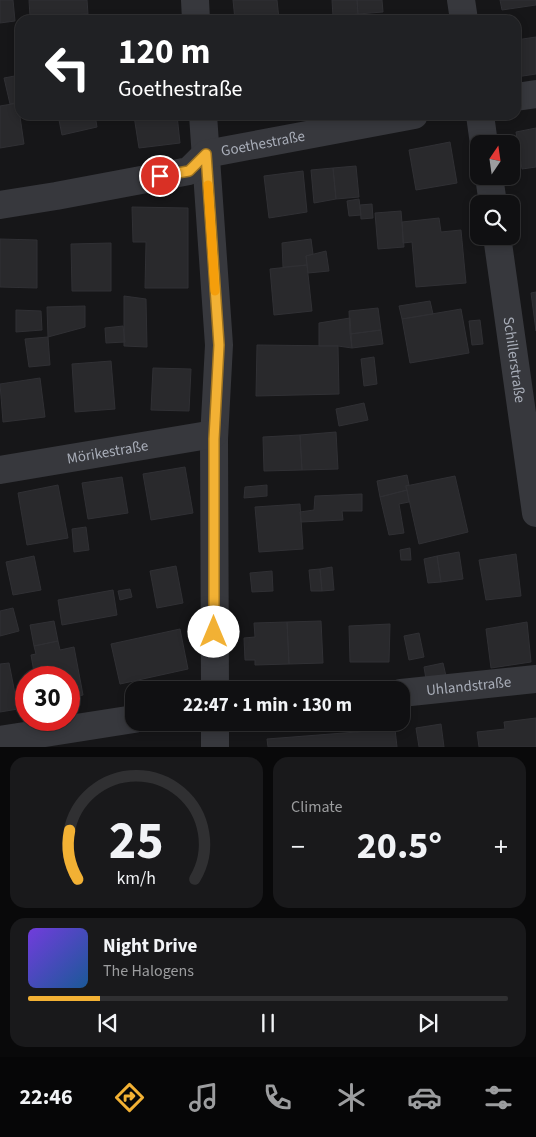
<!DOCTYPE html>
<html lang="en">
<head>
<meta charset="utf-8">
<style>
	:root { --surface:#101012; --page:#19191b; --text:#f1f3f6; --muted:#9c9d9f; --line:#303032; --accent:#f2b134 }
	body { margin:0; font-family:"Source Sans 3",sans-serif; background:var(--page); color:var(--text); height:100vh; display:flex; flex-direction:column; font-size:19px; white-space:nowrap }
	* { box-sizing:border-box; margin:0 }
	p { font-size:16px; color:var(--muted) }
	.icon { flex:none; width:28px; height:28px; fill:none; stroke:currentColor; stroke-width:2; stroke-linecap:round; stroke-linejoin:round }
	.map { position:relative; height:747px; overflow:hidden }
	.drawer { display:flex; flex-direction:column; gap:10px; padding:10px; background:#09090a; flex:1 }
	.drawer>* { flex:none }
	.hud { position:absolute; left:15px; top:15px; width:506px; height:105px; border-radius:15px; box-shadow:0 2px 8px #0003,0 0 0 1px var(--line); background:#202124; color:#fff; overflow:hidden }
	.needle { width:32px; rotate:13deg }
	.controls { position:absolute; left:470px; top:135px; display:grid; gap:10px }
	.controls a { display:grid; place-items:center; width:50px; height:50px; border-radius:10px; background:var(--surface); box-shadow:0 2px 8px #0003,0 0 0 1px var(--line); font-size:25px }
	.speed { position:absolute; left:15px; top:666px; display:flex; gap:10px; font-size:25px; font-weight:700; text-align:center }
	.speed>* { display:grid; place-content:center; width:65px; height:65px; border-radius:50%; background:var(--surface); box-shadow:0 2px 8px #0003,0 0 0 1px var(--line); line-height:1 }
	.speed .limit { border:8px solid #d22; background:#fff; color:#111 }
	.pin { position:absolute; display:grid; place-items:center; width:42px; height:42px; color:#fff; margin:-21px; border:2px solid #fff; border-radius:50%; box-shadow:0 1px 5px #0007 }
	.me { position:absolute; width:55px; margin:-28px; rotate:0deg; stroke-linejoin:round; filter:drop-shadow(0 0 4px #0008) }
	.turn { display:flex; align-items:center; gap:18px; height:105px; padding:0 20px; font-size:22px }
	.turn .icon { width:65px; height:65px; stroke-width:2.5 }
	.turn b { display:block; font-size:35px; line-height:42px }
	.big { font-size:38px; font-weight:700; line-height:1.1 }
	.drawer .widget { flex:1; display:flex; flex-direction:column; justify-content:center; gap:8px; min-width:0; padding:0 18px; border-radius:15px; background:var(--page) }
	.drawer .dial { align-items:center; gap:0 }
	.dial svg { height:130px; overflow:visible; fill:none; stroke:var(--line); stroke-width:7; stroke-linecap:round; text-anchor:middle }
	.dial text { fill:var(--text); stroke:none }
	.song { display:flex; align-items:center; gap:15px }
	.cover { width:60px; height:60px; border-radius:8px; background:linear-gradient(135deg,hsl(260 70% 55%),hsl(210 70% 35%)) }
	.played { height:5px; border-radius:2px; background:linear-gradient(90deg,var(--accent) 15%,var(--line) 15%) }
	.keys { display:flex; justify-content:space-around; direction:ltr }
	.heat { display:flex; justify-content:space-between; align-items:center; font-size:28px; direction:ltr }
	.drawer .tiles { flex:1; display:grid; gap:10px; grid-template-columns:1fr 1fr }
	.widget:last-child { grid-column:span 2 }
	.trip { position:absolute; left:125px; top:681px; width:285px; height:50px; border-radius:15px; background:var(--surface); box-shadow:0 2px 8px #0003,0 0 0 1px var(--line); font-weight:700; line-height:50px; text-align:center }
	.tabs { display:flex; height:80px; justify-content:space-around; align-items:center; background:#060607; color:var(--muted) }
	.tabs .icon { width:35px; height:35px }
	.tabs .selected { color:var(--accent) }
	.tabs b { font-size:22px; color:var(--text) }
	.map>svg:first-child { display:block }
	.building { fill:#29292c; stroke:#303034 }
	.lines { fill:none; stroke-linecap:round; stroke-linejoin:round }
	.minor { stroke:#37383d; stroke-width:28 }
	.route-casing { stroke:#9d7322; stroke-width:12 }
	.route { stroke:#f2b134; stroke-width:9 }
	.slow { stroke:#f59e0b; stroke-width:9 }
	.labels { text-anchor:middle; stroke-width:5; stroke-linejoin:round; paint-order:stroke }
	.street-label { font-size:15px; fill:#a8adb8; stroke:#111113 }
</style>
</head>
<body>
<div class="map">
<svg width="536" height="747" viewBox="0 0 536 747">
	<rect width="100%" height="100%" fill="#161618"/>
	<path class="building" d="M 0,0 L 13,0 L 15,21 L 0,23 Z
		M 29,0 L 87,0 L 88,14 L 30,17 Z
		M 233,0 L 277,0 L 279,19 L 235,20 Z
		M 332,0 L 357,0 L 358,14 L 333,17 Z
		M 357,0 L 382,0 L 383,12 L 358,14 Z
		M 500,0 L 536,0 L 536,5 L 502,10 Z
		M 536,37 L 536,74 L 516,77 L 516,40 Z
		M 20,75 L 20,102 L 10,104 L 4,78 Z
		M 18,103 L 24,144 L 0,148 L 0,106 Z
		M 58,115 L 95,115 L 97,127 L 62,135 Z
		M 177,115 L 180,143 L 139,148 L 134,116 Z
		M 536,128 L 536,167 L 522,169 L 516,132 Z
		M 450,142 L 457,183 L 416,190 L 409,150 Z
		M 356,166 L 359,197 L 336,199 L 333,168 Z
		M 333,168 L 336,199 L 314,203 L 311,170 Z
		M 303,171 L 307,212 L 269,218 L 264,176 Z
		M 359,199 L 361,215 L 349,216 L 347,201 Z
		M 372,204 L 373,218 L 361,219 L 360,205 Z
		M 132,207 L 188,208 L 188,288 L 145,288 L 146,242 L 133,242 Z
		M 401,211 L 404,247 L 378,249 L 375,213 Z
		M 439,218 L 441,232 L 461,230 L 466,283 L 416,287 L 412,242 L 403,243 L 402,222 Z
		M 0,239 L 37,240 L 37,288 L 0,287 Z
		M 311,239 L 313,254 L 306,256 L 307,265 L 283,267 L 282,243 Z
		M 111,243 L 111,291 L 72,291 L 71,244 Z
		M 326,251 L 329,271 L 308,273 L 306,256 Z
		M 307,265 L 312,311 L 274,315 L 270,269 Z
		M 536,292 L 536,331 L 531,293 Z
		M 124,296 L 146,299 L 147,347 L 124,346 Z
		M 430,301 L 433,314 L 402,319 L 399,306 Z
		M 85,306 L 85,327 L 48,337 L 47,307 Z
		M 378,308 L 381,330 L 350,334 L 349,311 Z
		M 461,309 L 469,353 L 410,363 L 402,319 Z
		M 16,310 L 41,311 L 42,330 L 16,332 Z
		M 350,318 L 352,348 L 338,346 L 319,346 L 319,323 Z
		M 480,320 L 483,344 L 472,345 L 469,321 Z
		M 123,326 L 125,342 L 106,343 L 105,328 Z
		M 381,330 L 383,344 L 352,348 L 350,334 Z
		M 48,337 L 50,365 L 29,367 L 25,339 Z
		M 257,345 L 338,346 L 339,394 L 256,396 Z
		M 374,357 L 377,384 L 364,386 L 361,359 Z
		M 111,361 L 115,409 L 75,412 L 72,364 Z
		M 153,368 L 191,369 L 189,411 L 151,410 Z
		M 40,378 L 45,417 L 3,422 L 0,384 Z
		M 364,403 L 368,420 L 339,426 L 336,409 Z
		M 336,432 L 338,469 L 302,470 L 300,435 Z
		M 300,435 L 302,470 L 264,471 L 263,437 Z
		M 185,467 L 193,513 L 151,520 L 143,474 Z
		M 407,475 L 409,485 L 405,486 L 407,490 L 380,497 L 377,481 Z
		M 455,476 L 468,532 L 419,544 L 406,486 Z
		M 122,477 L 128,513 L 88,519 L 82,483 Z
		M 58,485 L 68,538 L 27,545 L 18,493 Z
		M 267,485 L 267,496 L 244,498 L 245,487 Z
		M 407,490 L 409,502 L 399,504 L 404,533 L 389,535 L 380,497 Z
		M 362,494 L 362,511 L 342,511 L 343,520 L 301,522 L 300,512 L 314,510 L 315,496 Z
		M 300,504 L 303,549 L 259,552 L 255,507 Z
		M 86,527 L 89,550 L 74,552 L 72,529 Z
		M 410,548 L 411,560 L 401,560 L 400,550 Z
		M 459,552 L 463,579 L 441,582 L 437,556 Z
		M 516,554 L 521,596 L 486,600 L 479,560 Z
		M 34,556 L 41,590 L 13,595 L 6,562 Z
		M 437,556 L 441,582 L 428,583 L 424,559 Z
		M 176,566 L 183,603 L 157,608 L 150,571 Z
		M 332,567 L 334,590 L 322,591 L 320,569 Z
		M 320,569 L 322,591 L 311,591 L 309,570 Z
		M 272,571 L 273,591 L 252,592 L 250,573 Z
		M 130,589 L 132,597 L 120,600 L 118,591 Z
		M 113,590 L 117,615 L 62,625 L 58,600 Z
		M 13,608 L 19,631 L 0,636 L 0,611 Z
		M 54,621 L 58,641 L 34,646 L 30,625 Z
		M 321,621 L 323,663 L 289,664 L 287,622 Z
		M 287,622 L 289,664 L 255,665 L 255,660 L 245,660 L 244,638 L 255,637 L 254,623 Z
		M 527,622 L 531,662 L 491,668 L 486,629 Z
		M 390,624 L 389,662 L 350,662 L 349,626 Z
		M 180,629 L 188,669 L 120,684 L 111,644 Z
		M 419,633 L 424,657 L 409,660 L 404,636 Z
		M 58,641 L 60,650 L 74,647 L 83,695 L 69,698 L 69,678 L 35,678 L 31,655 L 36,654 L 34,646 Z
		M 9,663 L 18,709 L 0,712 L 0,664 Z
		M 443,663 L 446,676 L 426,679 L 424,667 Z
		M 536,718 L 536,747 L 479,747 L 477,732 L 505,729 L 504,722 Z
		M 441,724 L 444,747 L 419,747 L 416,728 Z
		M 395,729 L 397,747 L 268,747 L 267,739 Z"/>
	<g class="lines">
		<g class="minor">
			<path d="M 195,0 L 196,20"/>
			<path d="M 461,0 L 464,20"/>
			<path d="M 516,97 L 536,94"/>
			<path d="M 203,115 L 219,345 L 214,439 L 215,690"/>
			<path d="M 480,115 L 484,144"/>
			<path d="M 489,176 L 493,204"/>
			<path id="s1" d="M 0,205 L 56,196 L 189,171 L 206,154 L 414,115"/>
			<path id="s2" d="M 497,236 L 536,513"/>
			<path id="s3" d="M 0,470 L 214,434"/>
			<path id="s4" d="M 401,693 L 536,679"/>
			<path d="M 215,722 L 215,747"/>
			<path d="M 0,740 L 134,719"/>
		</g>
	</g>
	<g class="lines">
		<g class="route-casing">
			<path id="route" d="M 160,176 L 189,171 L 206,154 L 219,345 L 214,439 L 214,632"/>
		</g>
		<use href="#route" class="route"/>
		<path class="slow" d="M 208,185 L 215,291"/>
	</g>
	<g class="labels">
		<g class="street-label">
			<text dy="5" stroke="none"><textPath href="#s1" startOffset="274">Goethestraße</textPath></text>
			<text dy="5" stroke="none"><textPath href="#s2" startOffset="125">Schillerstraße</textPath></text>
			<text dy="5" stroke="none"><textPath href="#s3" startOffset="109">Mörikestraße</textPath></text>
			<text dy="5" stroke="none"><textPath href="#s4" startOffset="68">Uhlandstraße</textPath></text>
		</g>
	</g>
</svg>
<div class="controls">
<a><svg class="needle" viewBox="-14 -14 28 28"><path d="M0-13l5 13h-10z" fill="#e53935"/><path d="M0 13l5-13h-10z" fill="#9c9d9f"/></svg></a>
<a><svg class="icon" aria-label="search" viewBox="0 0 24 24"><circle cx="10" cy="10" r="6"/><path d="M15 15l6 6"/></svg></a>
</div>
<div class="speed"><div class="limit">30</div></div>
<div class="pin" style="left:160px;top:176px;background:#d93025"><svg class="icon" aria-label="arrive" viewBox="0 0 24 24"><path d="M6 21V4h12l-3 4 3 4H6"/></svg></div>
<svg class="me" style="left:214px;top:632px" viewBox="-20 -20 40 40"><circle r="19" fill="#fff"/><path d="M0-13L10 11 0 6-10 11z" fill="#f2b134"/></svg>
<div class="trip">22:47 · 1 min · 130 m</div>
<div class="hud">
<div class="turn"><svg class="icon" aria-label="left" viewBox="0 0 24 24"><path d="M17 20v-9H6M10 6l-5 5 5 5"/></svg><div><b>120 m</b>Goethestraße</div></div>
</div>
</div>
<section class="drawer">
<div class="tiles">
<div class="widget dial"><svg viewBox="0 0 100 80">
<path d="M14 69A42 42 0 1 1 86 69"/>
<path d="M14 69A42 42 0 0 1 9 39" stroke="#f2b134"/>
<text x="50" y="56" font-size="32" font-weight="700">25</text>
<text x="50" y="72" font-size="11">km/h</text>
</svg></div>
<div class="widget"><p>Climate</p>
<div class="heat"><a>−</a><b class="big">20.5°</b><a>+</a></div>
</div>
<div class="widget">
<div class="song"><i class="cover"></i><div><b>Night Drive</b><p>The Halogens</p></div></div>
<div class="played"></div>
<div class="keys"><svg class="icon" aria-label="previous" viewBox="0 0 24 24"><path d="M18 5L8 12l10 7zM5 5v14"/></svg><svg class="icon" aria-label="pause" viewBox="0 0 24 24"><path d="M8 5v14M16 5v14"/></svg><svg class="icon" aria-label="next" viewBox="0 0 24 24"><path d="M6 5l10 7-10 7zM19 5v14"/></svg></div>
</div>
</div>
</section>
<nav class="tabs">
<b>22:46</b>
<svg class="icon selected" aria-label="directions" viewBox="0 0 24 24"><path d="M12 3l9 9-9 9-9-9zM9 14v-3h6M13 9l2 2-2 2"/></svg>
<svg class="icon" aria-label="music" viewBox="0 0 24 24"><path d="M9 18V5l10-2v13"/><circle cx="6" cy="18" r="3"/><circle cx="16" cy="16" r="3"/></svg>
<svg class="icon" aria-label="phone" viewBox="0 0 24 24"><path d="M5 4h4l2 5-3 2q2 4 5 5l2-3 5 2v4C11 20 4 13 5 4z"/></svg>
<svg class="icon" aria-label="climate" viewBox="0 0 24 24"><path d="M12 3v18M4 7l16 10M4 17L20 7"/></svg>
<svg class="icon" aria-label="car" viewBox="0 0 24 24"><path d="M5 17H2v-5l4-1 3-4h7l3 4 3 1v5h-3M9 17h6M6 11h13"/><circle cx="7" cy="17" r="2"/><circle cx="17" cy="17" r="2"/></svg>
<svg class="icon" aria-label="filters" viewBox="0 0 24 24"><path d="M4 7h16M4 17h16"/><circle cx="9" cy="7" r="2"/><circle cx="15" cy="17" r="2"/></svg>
</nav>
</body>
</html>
